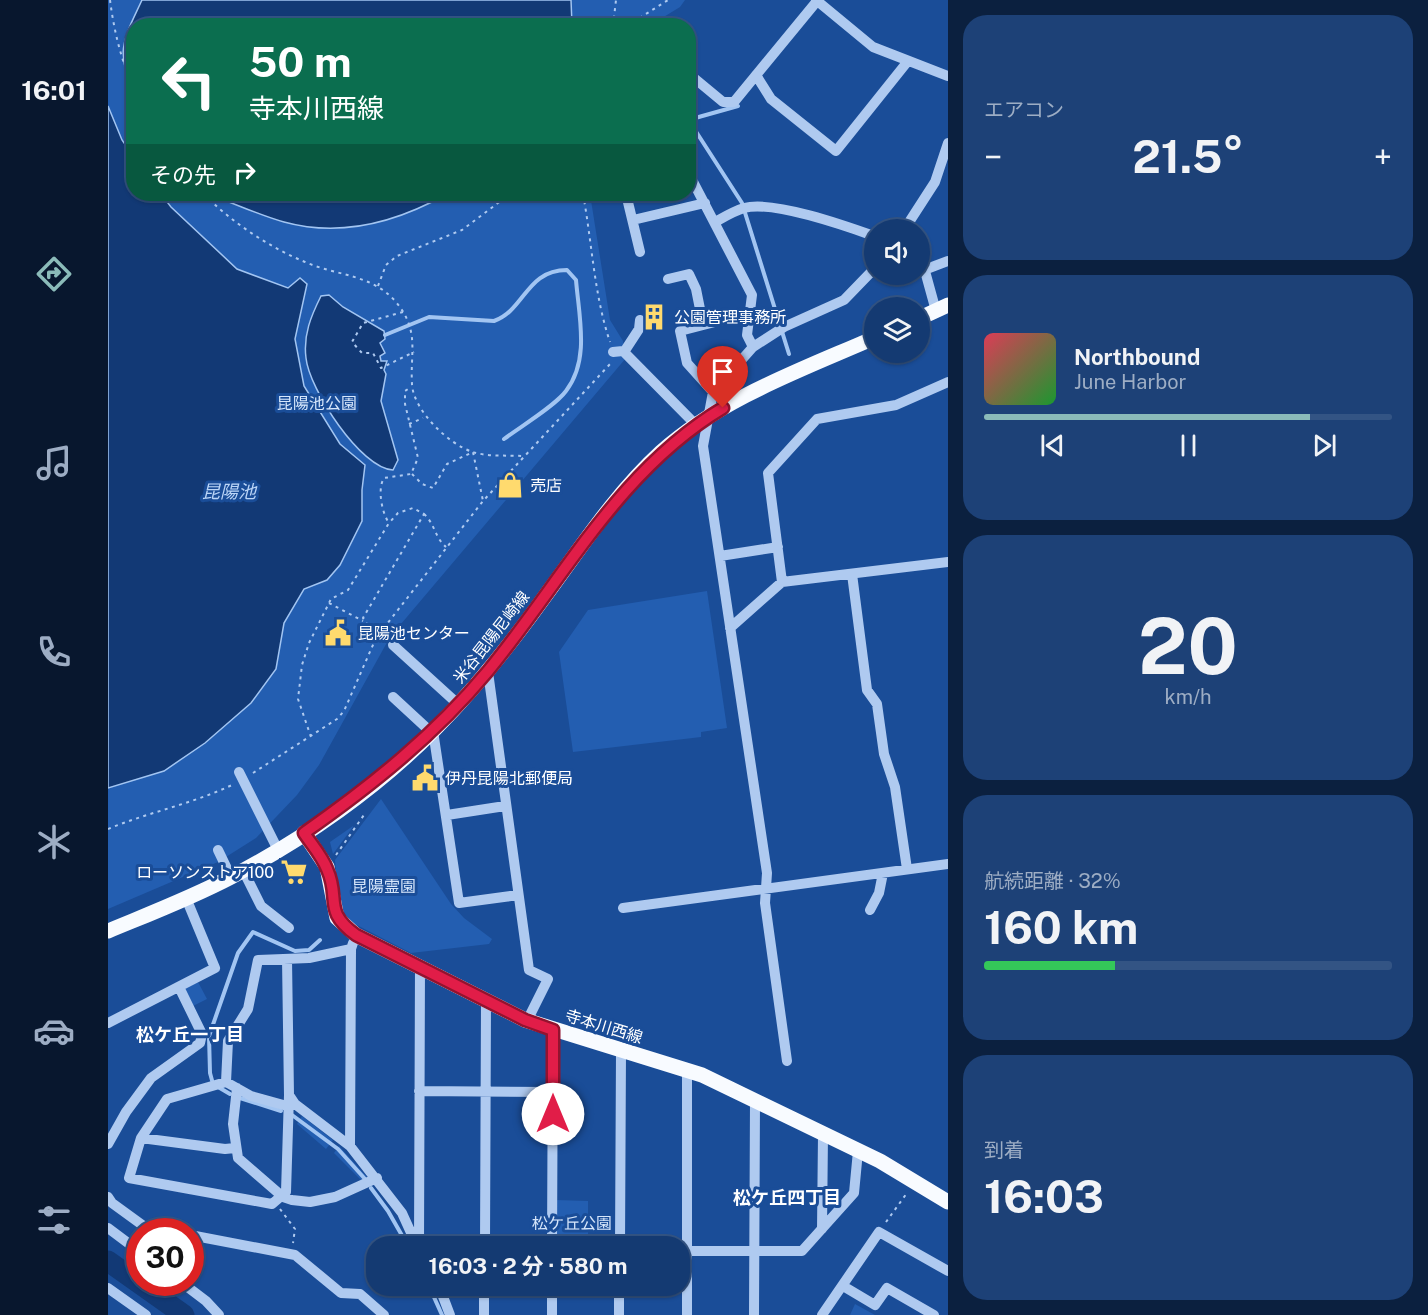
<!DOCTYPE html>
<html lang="ja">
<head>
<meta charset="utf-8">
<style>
	:root { --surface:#143a72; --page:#1d4177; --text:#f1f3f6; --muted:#9dadc4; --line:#335484; --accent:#8bbbb9 }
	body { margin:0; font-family:"Public Sans","Noto Sans JP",sans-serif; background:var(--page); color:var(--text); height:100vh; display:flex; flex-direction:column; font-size:22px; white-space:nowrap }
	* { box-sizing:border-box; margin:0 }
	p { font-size:20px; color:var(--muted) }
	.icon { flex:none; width:33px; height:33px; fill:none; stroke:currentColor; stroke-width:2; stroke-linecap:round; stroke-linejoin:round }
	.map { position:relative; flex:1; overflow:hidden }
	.sheet { display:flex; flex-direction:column; gap:15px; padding:15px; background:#0b203f; width:480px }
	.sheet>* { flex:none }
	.banner { position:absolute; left:18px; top:18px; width:570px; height:183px; border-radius:24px; box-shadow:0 2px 4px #0004,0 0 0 2px var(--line); background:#0b6e4f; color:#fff; overflow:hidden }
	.buttons { position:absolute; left:756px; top:219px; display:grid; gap:12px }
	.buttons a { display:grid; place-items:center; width:66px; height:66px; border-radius:50%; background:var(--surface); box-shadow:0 2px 4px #0004,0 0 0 2px var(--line); font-size:30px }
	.speed { position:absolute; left:18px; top:1218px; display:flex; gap:12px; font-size:30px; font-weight:700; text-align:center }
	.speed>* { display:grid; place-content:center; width:78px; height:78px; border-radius:50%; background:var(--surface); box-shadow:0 2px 4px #0004,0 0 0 2px var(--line); line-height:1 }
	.speed .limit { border:9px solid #d22; background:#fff; color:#111 }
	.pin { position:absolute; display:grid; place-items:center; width:51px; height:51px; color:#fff; margin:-62px -26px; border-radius:50% 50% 50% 0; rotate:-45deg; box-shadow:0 0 6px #0007 }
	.pin .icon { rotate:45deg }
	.me { position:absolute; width:66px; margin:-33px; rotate:0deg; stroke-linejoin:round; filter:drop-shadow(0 0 4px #0008) }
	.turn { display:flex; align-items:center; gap:21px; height:126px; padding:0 24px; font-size:27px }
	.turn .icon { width:78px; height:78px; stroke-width:2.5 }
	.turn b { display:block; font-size:42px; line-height:51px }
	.then { display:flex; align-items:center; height:57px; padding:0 24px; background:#0003; gap:12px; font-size:22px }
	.big { font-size:45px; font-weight:700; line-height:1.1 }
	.sheet .card { flex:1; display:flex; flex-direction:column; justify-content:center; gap:9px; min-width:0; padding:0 21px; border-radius:24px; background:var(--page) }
	.sheet .dial { align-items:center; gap:0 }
	.dial b { font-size:78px; line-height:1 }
	.song { display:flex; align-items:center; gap:18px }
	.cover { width:72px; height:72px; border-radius:9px; background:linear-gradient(135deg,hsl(350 70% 55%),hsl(130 70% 35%)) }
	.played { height:6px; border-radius:3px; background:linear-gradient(90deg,var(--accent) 80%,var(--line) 80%) }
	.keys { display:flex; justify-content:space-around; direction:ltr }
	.heat { display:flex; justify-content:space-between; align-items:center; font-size:33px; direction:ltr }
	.charge { height:9px; border-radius:4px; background:linear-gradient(90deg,#34c759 32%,var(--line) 0) }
	.trip { position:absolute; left:258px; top:1236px; width:324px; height:60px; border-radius:24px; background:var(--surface); box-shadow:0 2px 4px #0004,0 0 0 2px var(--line); font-weight:700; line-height:60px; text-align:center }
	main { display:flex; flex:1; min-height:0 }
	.menu { display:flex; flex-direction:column; width:108px; justify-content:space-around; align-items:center; background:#08172e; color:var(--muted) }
	.menu .icon { width:42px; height:42px }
	.menu .active { color:var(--accent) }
	.menu b { font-size:27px; color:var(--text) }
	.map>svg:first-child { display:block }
	.green { fill:#235eb1 }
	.water { fill:#123975; stroke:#a2c5f2; stroke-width:1.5 }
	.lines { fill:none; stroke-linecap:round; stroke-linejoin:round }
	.stream { stroke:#a2c5f2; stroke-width:4 }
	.river { stroke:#123975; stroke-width:21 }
	.path { stroke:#afcaf0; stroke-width:2; stroke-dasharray:3 4.5; stroke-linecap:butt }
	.minor { stroke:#afcaf0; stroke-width:10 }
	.major { stroke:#f8fbff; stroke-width:15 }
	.route-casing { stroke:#92132f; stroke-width:15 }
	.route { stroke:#e11d48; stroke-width:10 }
	.labels { text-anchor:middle; stroke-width:6; stroke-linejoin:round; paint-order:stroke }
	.poi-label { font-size:16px; fill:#fff; stroke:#1a4d98; text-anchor:start }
	.park-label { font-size:16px; fill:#d6e6fb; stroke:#1a4d98 }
	.street-label { font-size:16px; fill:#fff; stroke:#1a4d98 }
	.water-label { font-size:18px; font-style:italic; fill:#bbd5f7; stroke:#1a4d98 }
	.neighbourhood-label { font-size:18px; font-weight:bold; fill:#fff; stroke:#1a4d98 }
</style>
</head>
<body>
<main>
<nav class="menu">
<b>16:01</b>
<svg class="icon active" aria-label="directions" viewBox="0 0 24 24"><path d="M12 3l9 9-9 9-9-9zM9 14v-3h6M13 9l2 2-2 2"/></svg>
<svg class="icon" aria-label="music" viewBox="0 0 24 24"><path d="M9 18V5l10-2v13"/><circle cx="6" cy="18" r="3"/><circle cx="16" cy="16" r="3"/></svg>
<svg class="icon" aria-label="phone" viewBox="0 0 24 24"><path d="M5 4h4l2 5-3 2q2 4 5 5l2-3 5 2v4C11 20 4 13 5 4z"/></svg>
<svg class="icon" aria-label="climate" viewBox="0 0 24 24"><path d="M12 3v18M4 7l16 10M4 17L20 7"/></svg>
<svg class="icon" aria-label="car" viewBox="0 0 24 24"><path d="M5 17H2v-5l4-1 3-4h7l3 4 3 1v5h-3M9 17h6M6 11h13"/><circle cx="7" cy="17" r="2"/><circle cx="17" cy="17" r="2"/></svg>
<svg class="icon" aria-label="filters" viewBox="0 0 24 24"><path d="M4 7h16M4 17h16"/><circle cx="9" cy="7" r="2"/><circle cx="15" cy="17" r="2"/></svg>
</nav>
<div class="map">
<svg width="840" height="1315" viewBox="0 0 840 1315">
	<rect width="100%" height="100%" fill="#1a4d98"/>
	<path class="green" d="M 0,0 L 577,0 L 572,7 L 541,26 L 26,26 L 26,194 L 482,194 L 502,320 L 515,341 L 518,358 L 282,637 L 211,765 L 189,795 L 148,838 L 110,862 L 0,909 Z
		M 599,591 L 619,728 L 593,732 L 593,737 L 465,752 L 451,652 L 480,610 Z
		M 273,799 L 343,904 L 356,918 L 384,939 L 381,944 L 303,953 L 239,920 L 231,906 L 227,860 Z
		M 245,826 L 245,827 L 225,854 L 222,842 Z
		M 90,982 L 99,999 L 83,1007 L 76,989 Z
		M 194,1116 L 225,1140 L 218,1149 L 189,1124 Z
		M 231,1146 L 259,1177 L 254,1181 L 226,1153 Z
		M 448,1200 L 480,1201 L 480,1245 L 447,1245 Z
		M 747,1304 L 767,1315 L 742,1315 Z"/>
	<path class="water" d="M 34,0 L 463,0 L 464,25 L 26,26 L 25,92 C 7,49 16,39 34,0 Z
		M 0,106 L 14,140 L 25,156 L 26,194 L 53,194 L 63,207 L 129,269 L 180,288 L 192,278 L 199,284 L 187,339 L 196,386 L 232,444 L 257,465 L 254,490 L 254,521 L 232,565 L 219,580 L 196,589 L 176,623 L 168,669 L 143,703 L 97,743 L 56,771 L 0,788 Z
		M 105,194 L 339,194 C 289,222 234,238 176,222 C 154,216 132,206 111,198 Z
		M 221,295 L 235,307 L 276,331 L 277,339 L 272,343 L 277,353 L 272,356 L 273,361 L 279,361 L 276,370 L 278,374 L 273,401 L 290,460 L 285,470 C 253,469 201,389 198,358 C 195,335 203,316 213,296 Z"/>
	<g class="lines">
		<path class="stream" d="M 580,120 L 630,106
			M 580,127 L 587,130 L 634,203 L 681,354
			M 277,335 L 321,317 L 386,321 C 417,310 418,270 459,270 L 468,280 C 471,317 482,360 458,391 C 447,406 412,427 396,439
			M 122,1094 L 105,1084 L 102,1073 L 101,1036 L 130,953 L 145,932 L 187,951 L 201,950 L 212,940
			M 132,1098 L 173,1111
			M 184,1115 L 230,1149 L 257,1179
			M 263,1188 L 280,1211 L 300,1246
			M 321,1286 L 334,1315"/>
		<path class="river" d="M 0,1261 L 76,1315"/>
		<path class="path" d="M 2,0 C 6,31 13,60 26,89
			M 505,26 L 508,0
			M 519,26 L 560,0
			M 96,194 C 123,222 161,247 197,262 C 229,276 264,274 288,302 C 312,331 302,352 304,384 C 305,410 341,445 365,452 C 380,457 400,455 415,456
			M 475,194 C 484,242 486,295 502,342
			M 270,286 L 278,265 L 289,256 L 354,230 L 402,194
			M 295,312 L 255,323 L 244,342 L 254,353 L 265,353 L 273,368 L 306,352
			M 301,424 L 315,418
			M 304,474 L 314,484 L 325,488 L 339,464 L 365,452 L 375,501
			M 316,514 C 327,524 327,538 338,547
			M 221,603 L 255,621
			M 268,638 L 255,618 L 316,514 L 305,508 L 290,513 L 281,523
			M 203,737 L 190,699 L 194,665 L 201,643 L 223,599 L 240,590 L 281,523 C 274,513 269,489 276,478 L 303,474 L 310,458 L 297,404 L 297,391 L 303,387
			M 145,773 L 229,719 L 236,711 L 268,638 L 375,501 L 503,363
			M 0,829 C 41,812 84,804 124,785
			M 228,855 L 258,812
			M 172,1209 L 187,1229 L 185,1243
			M 778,1222 L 799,1193"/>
		<path class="minor" d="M 708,0 L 765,47 L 840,76
			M 580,73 L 615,102 L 626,102 L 709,1
			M 648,75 L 663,99 L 728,151 L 800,61
			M 580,172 L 644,295 L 639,335 L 645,347
			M 518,194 L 532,252
			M 525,220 L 597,203
			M 607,222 C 616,217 626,211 636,208 C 665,200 738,226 766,236
			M 796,230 L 827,182 L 840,143
			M 812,253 L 828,311
			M 816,270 L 840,261
			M 560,279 L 581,274 L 588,289 L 595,324
			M 505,352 L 515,351 L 588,425
			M 516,352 L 531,329 L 532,320
			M 605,392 L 579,363 L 572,331 L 630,316 L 640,324
			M 612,556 L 670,547
			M 744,574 L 759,690 L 769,704 L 776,754 L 787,787 L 799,869
			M 674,582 L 660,473 L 709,419 L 788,405 L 840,382
			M 622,628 L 674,582 L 840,562
			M 285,645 L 351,705
			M 380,672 L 421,970 L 440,979 L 419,1021
			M 285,697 L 324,733
			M 325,731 L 351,903 L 410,895
			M 131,772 L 170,850
			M 339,815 L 397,806
			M 110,850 L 123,877
			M 135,870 L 153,906 L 181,928
			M 515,908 L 840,864
			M 762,910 L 771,893 L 775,873
			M 0,1023 L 107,968 L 78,898
			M 679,1061 L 657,903 L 659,873 L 595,446 L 605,392 L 645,347 L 676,327 L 736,300 L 766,269
			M 579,1069 L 579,1315
			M 118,1082 L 120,1041 L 140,1009 L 150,960 L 201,958 L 243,949
			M 129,1088 L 125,1124 L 130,1158 L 175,1197 L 184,1200 L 202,1202 L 227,1197 L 269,1178
			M 311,1091 L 445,1092
			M 181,1095 L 187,1104 L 242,1146 L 294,1213 L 309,1246
			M 179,1106 L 143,1096 L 118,1082 L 59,1099 L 33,1138 L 21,1178 L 164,1204 L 178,1192 L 181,1095 L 179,959
			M 33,1138 L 117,1149 L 127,1148
			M 0,1144 L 18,1112 L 43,1078 L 92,1043 L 94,1034 L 71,987
			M 242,1146 L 243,949 L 245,943
			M 0,1197 L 4,1203 L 37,1227 L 62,1232
			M 0,1228 L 32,1252
			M 714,1229 L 715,1134
			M 82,1235 L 187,1255 L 233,1293 L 252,1294 L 276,1315
			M 311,1246 L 312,965
			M 377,1246 L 378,1001
			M 444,1246 L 445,1030
			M 512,1246 L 513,1051
			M 572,1251 L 694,1251 L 746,1193 L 750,1151
			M 73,1282 L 98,1301 L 111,1315
			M 331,1286 L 342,1315
			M 735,1286 L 767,1305 L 779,1288 L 826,1315
			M 0,1288 L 38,1315
			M 333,1290 L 376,1291
			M 376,1315 L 376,1286
			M 444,1315 L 444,1286
			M 511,1315 L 511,1286
			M 646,1315 L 647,1100
			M 714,1315 L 771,1232 L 840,1271"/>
		<path class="major" d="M 812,318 L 840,305
			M 196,833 L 219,867 L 229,918 L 248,935 L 417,1020 L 594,1075 L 772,1161 L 840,1202
			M 0,931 C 41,914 83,898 123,877 C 196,839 269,788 327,729 C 367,689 402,645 435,599 C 472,549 507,494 553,452 C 614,398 693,370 766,338"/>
	</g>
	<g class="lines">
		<g class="route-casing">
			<path id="route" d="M 445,1114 L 445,1030 L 417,1020 L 248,935 C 214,910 233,900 219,869 C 214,856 204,845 196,833 C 263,786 327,735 380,671 C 455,580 511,470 615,408"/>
		</g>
		<use href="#route" class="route"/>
	</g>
	<defs>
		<g id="building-bare" transform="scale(2.07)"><path d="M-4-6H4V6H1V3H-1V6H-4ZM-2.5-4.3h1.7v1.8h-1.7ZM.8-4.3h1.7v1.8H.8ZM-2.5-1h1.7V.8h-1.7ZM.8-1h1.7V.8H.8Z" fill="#ffda6e" stroke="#1a4d98" stroke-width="2.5" paint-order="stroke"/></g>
		<g id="shop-bare" transform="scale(2.07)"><path d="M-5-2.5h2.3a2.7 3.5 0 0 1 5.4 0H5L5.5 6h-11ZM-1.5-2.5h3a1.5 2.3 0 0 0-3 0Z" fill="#ffda6e" stroke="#1a4d98" stroke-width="2.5" paint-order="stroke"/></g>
		<g id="civic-bare" transform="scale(2.07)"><path d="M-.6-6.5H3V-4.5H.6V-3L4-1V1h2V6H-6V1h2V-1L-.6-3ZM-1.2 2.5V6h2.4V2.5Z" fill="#ffda6e" stroke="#1a4d98" stroke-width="2.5" paint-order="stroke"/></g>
		<g id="supermarket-bare" transform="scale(2.07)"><path d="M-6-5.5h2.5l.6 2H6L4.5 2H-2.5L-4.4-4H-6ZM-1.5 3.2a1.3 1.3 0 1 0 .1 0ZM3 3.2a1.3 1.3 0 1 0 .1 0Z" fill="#ffda6e" stroke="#1a4d98" stroke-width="2.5" paint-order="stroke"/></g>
	</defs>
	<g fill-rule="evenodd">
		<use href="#building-bare" x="546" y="317"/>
		<use href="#shop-bare" x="402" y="485"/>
		<use href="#civic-bare" x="230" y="633"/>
		<use href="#civic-bare" x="317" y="778"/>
		<use href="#supermarket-bare" x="186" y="872"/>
	</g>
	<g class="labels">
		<g class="poi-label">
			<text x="566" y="323">公園管理事務所</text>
			<text x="422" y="491">売店</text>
			<text x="250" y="639">昆陽池センター</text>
			<text x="337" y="784">伊丹昆陽北郵便局</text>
			<text x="166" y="878" text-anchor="end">ローソンストア100</text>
		</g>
		<g class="park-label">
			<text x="209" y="409">昆陽池公園</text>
			<text x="276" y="892">昆陽霊園</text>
			<text x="464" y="1229">松ケ丘公園</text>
		</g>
		<g class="street-label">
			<text transform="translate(383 637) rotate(-52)" y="6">米谷昆陽尼崎線</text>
			<text transform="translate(496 1026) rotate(17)" y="6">寺本川西線</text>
		</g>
		<g class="water-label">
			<text x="121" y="498">昆陽池</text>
		</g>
		<g class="neighbourhood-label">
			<text x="82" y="1041">松ケ丘一丁目</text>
			<text x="679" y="1204">松ケ丘四丁目</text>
		</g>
	</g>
</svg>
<div class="buttons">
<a><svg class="icon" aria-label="sound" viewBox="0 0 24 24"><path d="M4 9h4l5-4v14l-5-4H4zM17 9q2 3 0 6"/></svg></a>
<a><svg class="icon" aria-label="layers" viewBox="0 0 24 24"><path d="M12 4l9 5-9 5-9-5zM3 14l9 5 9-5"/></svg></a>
</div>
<div class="speed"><div class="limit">30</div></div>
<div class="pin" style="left:615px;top:408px;background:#d93025"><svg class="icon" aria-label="arrive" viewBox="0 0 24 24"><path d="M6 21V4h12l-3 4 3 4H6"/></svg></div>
<svg class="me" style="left:445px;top:1114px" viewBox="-20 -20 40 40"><circle r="19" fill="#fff"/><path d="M0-13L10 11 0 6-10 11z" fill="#e11d48"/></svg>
<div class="trip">16:03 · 2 分 · 580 m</div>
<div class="banner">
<div class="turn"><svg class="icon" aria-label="left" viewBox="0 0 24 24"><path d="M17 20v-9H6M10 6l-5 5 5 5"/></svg><div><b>50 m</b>寺本川西線</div></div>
<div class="then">その先<svg class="icon" aria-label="right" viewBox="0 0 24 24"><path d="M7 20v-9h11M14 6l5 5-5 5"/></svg></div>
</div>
</div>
<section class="sheet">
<div class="card"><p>エアコン</p>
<div class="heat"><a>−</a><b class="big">21.5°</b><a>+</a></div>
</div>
<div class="card">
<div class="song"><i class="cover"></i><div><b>Northbound</b><p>June Harbor</p></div></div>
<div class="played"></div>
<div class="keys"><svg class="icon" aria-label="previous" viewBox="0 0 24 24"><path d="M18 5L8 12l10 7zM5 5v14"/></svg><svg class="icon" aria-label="pause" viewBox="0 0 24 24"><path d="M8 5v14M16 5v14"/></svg><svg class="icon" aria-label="next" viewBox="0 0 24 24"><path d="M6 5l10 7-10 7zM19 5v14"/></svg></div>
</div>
<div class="card dial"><b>20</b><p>km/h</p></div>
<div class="card"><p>航続距離 · 32%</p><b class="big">160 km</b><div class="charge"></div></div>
<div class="card"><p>到着</p><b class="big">16:03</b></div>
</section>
</main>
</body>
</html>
